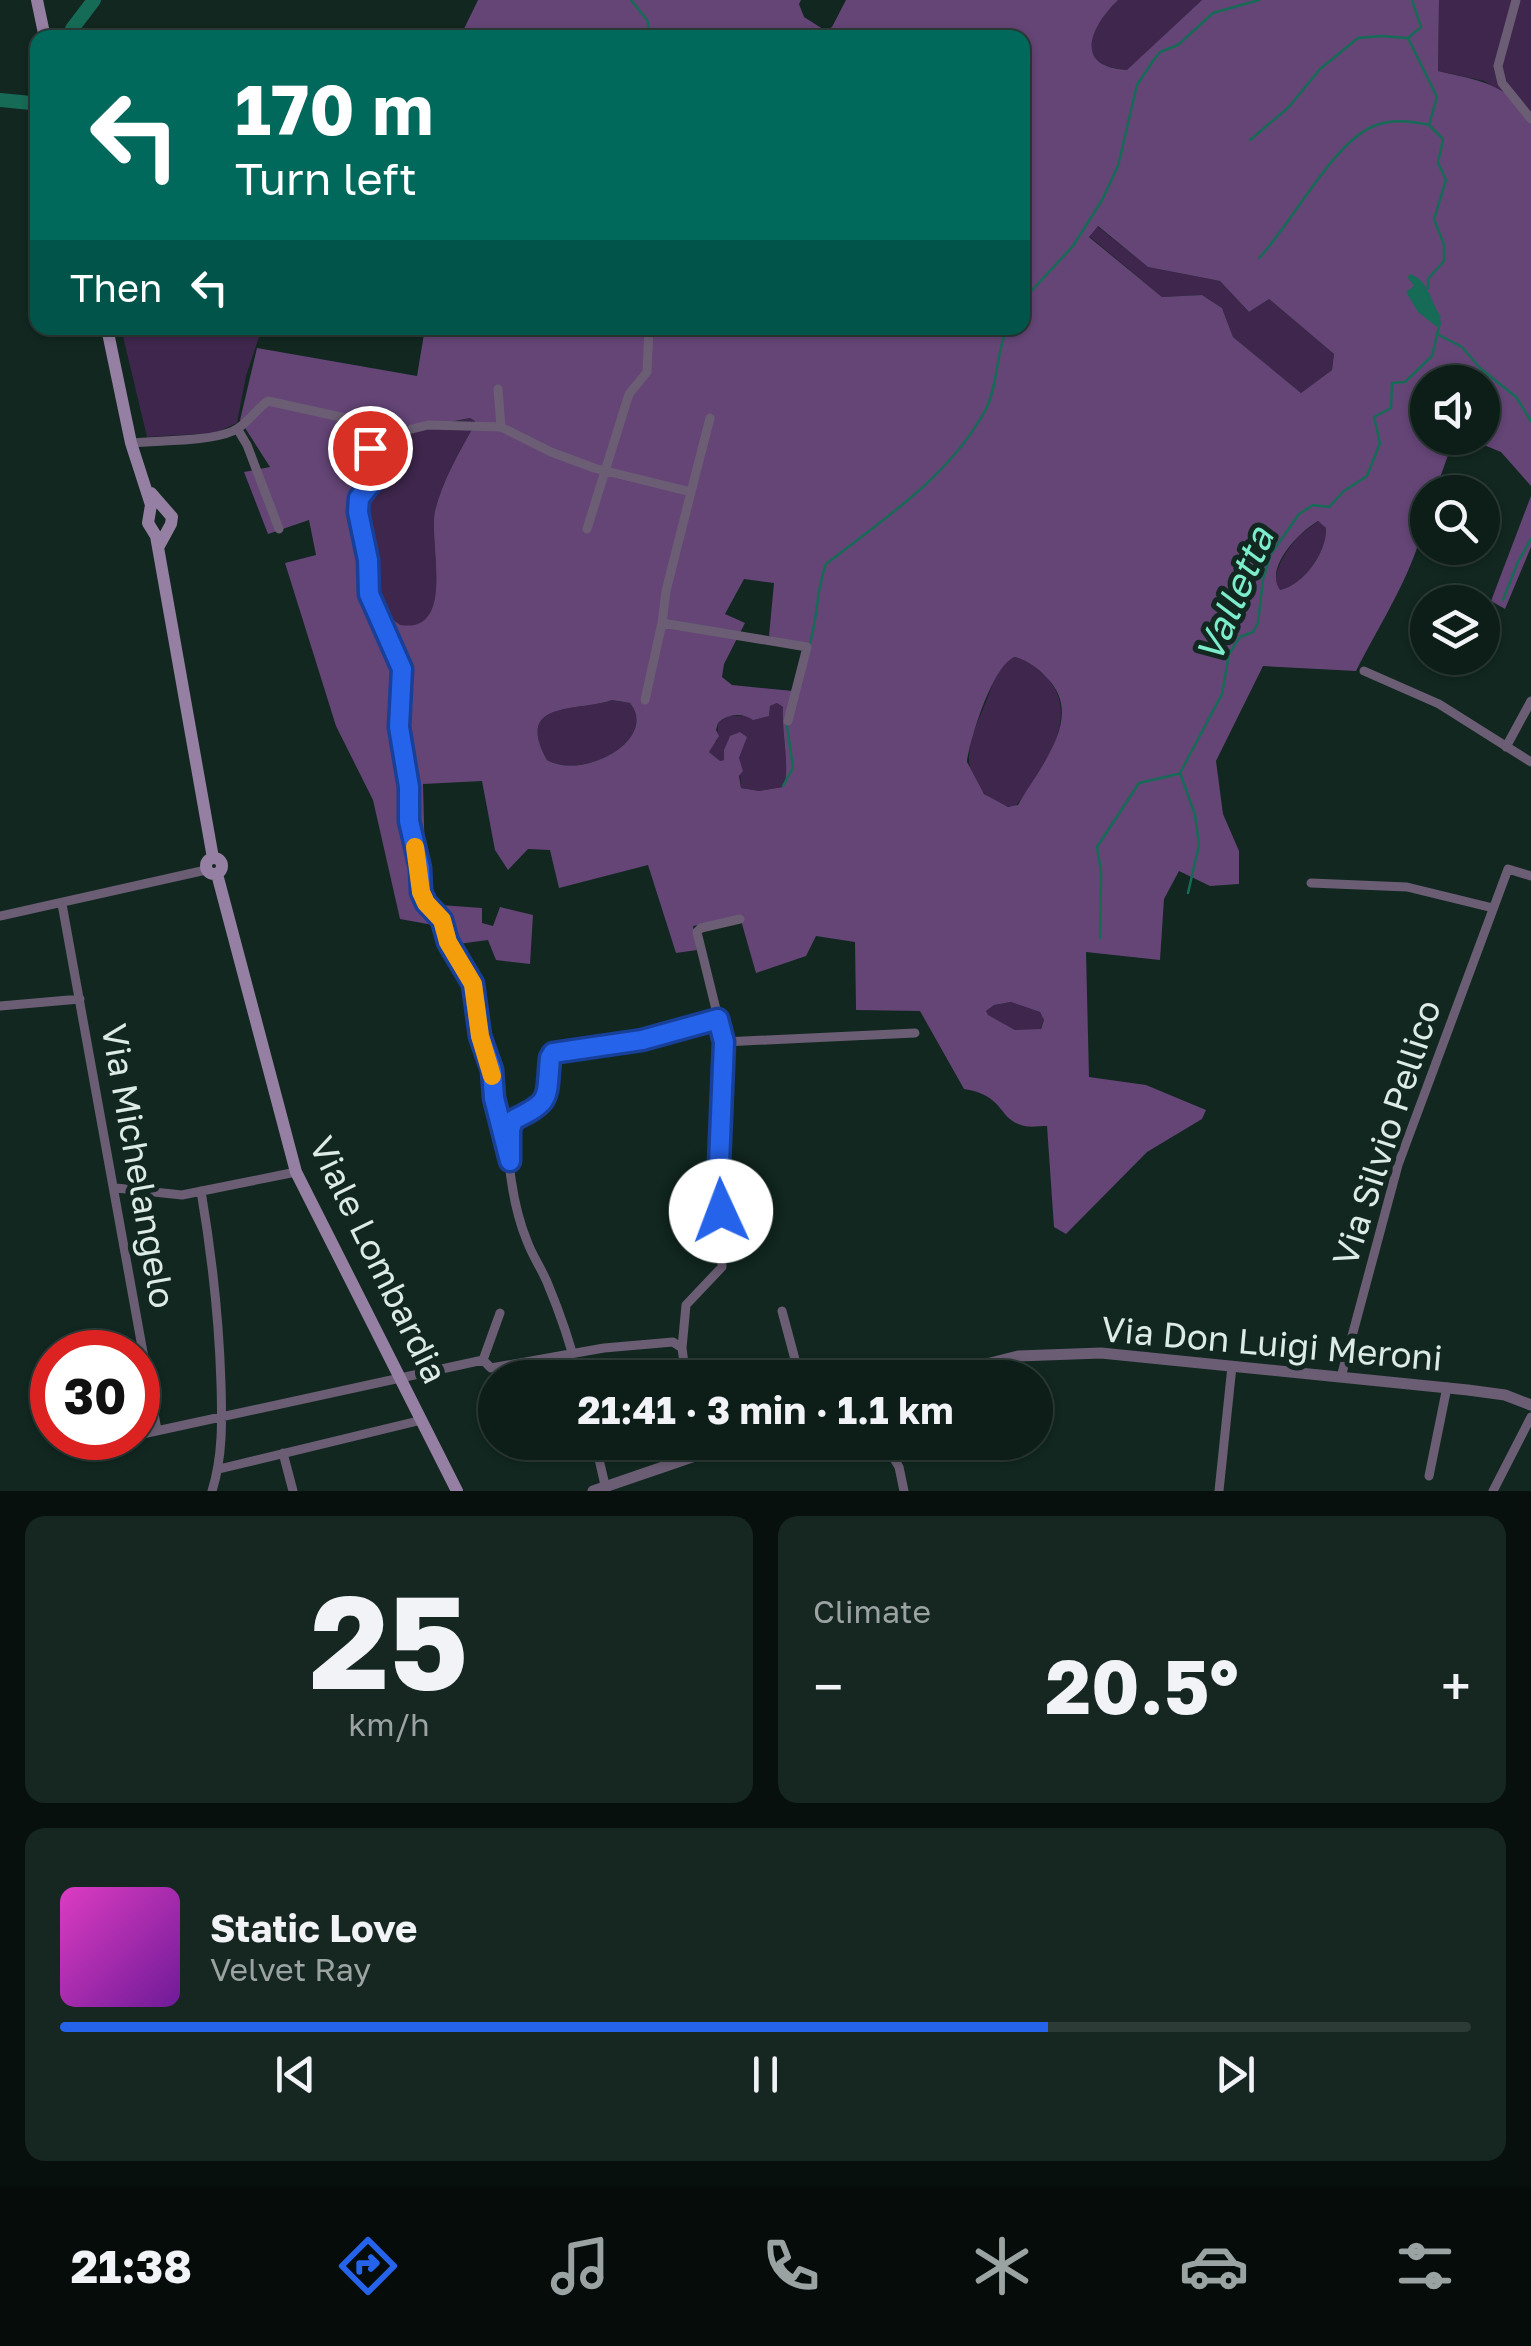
<!DOCTYPE html>
<html lang="en">
<head>
<meta charset="utf-8">
<style>
	:root { --surface:#0d1d18; --page:#162621; --text:#f1f3f6; --muted:#9aa2a2; --line:#2d3b37; --accent:#2563eb }
	body { margin:0; font-family:"Golos Text",sans-serif; background:var(--page); color:var(--text); height:100vh; display:flex; flex-direction:column; font-size:38px; white-space:nowrap }
	* { box-sizing:border-box; margin:0 }
	p { font-size:32px; color:var(--muted) }
	.icon { flex:none; width:55px; height:55px; fill:none; stroke:currentColor; stroke-width:2; stroke-linecap:round; stroke-linejoin:round }
	.map { position:relative; height:1491px; overflow:hidden }
	.side { display:flex; flex-direction:column; gap:25px; padding:25px; background:#07100d; flex:1 }
	.side>* { flex:none }
	.banner { position:absolute; left:30px; top:30px; width:1000px; height:305px; border-radius:20px; box-shadow:0 2px 8px #0004,0 0 0 2px var(--line); background:#00695c; color:#fff; overflow:hidden }
	.controls { position:absolute; left:1410px; top:365px; display:grid; gap:20px }
	.controls a { display:grid; place-items:center; width:90px; height:90px; border-radius:50%; background:var(--surface); box-shadow:0 2px 8px #0004,0 0 0 2px var(--line); font-size:50px }
	.speed { position:absolute; left:30px; top:1330px; display:flex; gap:20px; font-size:50px; font-weight:700; text-align:center }
	.speed>* { display:grid; place-content:center; width:130px; height:130px; border-radius:50%; background:var(--surface); box-shadow:0 2px 8px #0004,0 0 0 2px var(--line); line-height:1 }
	.speed .limit { border:15px solid #d22; background:#fff; color:#111 }
	.pin { position:absolute; display:grid; place-items:center; width:85px; height:85px; color:#fff; margin:-42px; border:5px solid #fff; border-radius:50%; box-shadow:0 2px 10px #0007 }
	.me { position:absolute; width:110px; margin:-55px; rotate:358deg; stroke-linejoin:round; filter:drop-shadow(0 0 8px #0008) }
	.turn { display:flex; align-items:center; gap:35px; height:210px; padding:0 40px; font-size:45px }
	.turn .icon { width:130px; height:130px; stroke-width:2.5 }
	.turn b { display:block; font-size:70px; line-height:85px }
	.then { display:flex; align-items:center; height:95px; padding:0 40px; background:#0003; gap:20px; font-size:38px }
	.big { font-size:75px; font-weight:700; line-height:1.1 }
	.side .widget { flex:1; display:flex; flex-direction:column; justify-content:center; gap:15px; min-width:0; padding:0 35px; border-radius:20px; background:var(--page) }
	.side .dial { align-items:center; gap:0 }
	.dial b { font-size:130px; line-height:1 }
	.song { display:flex; align-items:center; gap:30px }
	.cover { width:120px; height:120px; border-radius:15px; background:linear-gradient(135deg,hsl(310 70% 55%),hsl(280 70% 35%)) }
	.played { height:10px; border-radius:5px; background:linear-gradient(90deg,var(--accent) 70%,var(--line) 70%) }
	.keys { display:flex; justify-content:space-around; direction:ltr }
	.heat { display:flex; justify-content:space-between; align-items:center; font-size:55px; direction:ltr }
	.side .tiles { flex:1; display:grid; gap:25px; grid-template-columns:1fr 1fr }
	.widget:last-child { grid-column:span 2 }
	.trip { position:absolute; left:478px; top:1360px; width:575px; height:100px; border-radius:50px; background:var(--surface); box-shadow:0 2px 8px #0004,0 0 0 2px var(--line); font-weight:700; line-height:100px; text-align:center }
	.dock { display:flex; height:160px; justify-content:space-around; align-items:center; background:#050c0a; color:var(--muted) }
	.dock .icon { width:70px; height:70px }
	.dock .current { color:var(--accent) }
	.dock b { font-size:45px; color:var(--text) }
	.map>svg:first-child { display:block }
	.green { fill:#3e264c }
	.forest { fill:#644576; fill-rule:evenodd }
	.water { fill:#166b56 }
	.lines { fill:none; stroke-linecap:round; stroke-linejoin:round }
	.stream { stroke:#166b56; stroke-width:2.5 }
	.river { stroke:#166b56; stroke-width:14 }
	.minor { stroke:#6b5e74; stroke-width:9 }
	.tertiary { stroke:#6b5e74; stroke-width:11 }
	.secondary { stroke:#957fa2; stroke-width:12 }
	.route-casing { stroke:#184099; stroke-width:25 }
	.route { stroke:#2563eb; stroke-width:18 }
	.slow { stroke:#f59e0b; stroke-width:18 }
	.labels { text-anchor:middle; stroke-width:10; stroke-linejoin:round; paint-order:stroke }
	.street-label { font-size:35px; fill:#ddebe6; stroke:#112720 }
	.water-label { font-size:38px; font-style:italic; fill:#7ceccb; stroke:#112720 }
</style>
</head>
<body>
<div class="map">
<svg width="1531" height="1491" viewBox="0 0 1531 1491">
	<rect width="100%" height="100%" fill="#112720"/>
	<path class="green" d="M 1118,0 L 1202,0 L 1128,70 C 1072,67 1090,26 1118,0 Z
		M 1439,0 L 1531,0 L 1531,113 L 1484,81 L 1438,71 Z
		M 1097,226 L 1148,267 L 1220,281 L 1249,312 L 1269,299 L 1334,354 L 1332,370 L 1301,393 L 1233,337 L 1222,308 L 1202,295 L 1162,297 L 1089,236 Z
		M 121,328 L 262,328 L 246,376 L 237,423 L 215,433 L 147,437 Z
		M 470,418 L 475,421 L 474,426 C 459,452 442,482 435,511 C 428,542 457,634 400,626 L 375,598 L 358,501 L 370,496 L 381,466 L 375,440 C 387,420 409,428 429,426 C 443,425 456,421 470,418 Z
		M 1319,521 L 1326,528 C 1327,552 1304,585 1280,590 L 1275,585 C 1276,559 1297,534 1319,521 Z
		M 1011,657 C 1024,657 1035,666 1044,675 C 1085,713 1042,773 1015,807 C 1001,807 990,800 980,789 C 957,761 975,729 987,699 C 993,684 997,666 1011,657 Z
		M 612,700 L 630,703 C 659,739 584,781 547,760 C 513,699 580,712 612,700 Z
		M 777,703 L 783,707 C 781,729 791,772 783,787 L 759,791 L 741,788 L 739,758 L 746,737 L 729,738 L 724,760 L 720,761 L 709,752 L 710,745 L 717,741 L 718,723 L 728,716 L 769,716 L 770,706 Z
		M 1011,1002 L 1040,1012 L 1044,1020 L 1040,1030 L 1015,1030 L 987,1015 L 986,1011 L 994,1005 Z"/>
	<path class="forest" d="M 478,0 L 801,0 L 799,4 L 804,17 L 826,31 L 832,27 L 846,0 L 1118,0 C 1091,26 1072,67 1127,70 L 1202,0 L 1439,0 L 1438,71 C 1481,81 1497,82 1531,113 L 1531,486 L 1501,452 L 1467,438 L 1482,438 L 1482,382 L 1428,382 L 1428,438 L 1454,438 L 1435,492 L 1428,492 C 1427,554 1383,617 1356,671 L 1263,666 L 1216,761 L 1223,814 L 1239,851 L 1239,884 L 1210,886 L 1179,871 L 1164,899 L 1160,960 L 1086,952 L 1089,1077 L 1146,1085 L 1206,1110 L 1202,1119 L 1147,1152 L 1066,1234 L 1054,1227 L 1047,1126 C 1039,1126 1028,1128 1021,1125 C 998,1118 1004,1095 964,1089 L 920,1011 L 856,1010 L 855,942 L 816,936 L 806,956 L 756,973 L 740,917 L 693,926 L 697,950 L 676,953 L 648,865 L 559,888 L 550,850 L 528,849 L 508,870 L 495,850 L 482,781 L 423,784 L 426,904 L 482,908 L 482,923 L 493,926 L 500,907 L 533,915 L 530,964 L 496,960 L 488,940 L 451,945 L 433,925 L 400,919 L 373,800 L 336,726 L 285,563 L 316,555 L 309,520 L 268,534 L 244,472 L 270,467 L 240,420 L 257,348 L 417,376 L 425,328 L 1022,328 L 1022,38 L 613,38 L 603,33 L 594,38 L 460,37 ZM 1098,226 L 1148,267 L 1220,281 L 1249,312 L 1269,299 L 1334,354 L 1332,370 L 1301,393 L 1233,337 L 1222,308 L 1202,295 L 1162,297 L 1089,237 ZM 470,418 L 475,421 L 474,426 C 459,452 442,482 435,511 C 428,542 457,634 400,625 C 358,593 377,546 358,502 L 374,494 L 381,484 L 381,466 L 375,449 L 380,432 L 400,425 L 425,427 ZM 1318,521 L 1326,528 C 1327,552 1304,585 1280,590 C 1264,568 1299,532 1318,521 ZM 744,579 L 774,583 L 769,636 L 805,650 L 793,691 L 732,685 L 722,677 L 724,664 L 745,623 L 725,614 ZM 1015,657 C 1027,660 1038,668 1047,678 C 1086,717 1038,769 1018,805 L 1008,807 L 984,794 L 967,762 C 970,739 993,664 1015,657 ZM 612,700 L 630,703 C 659,739 584,781 547,760 C 513,699 580,712 612,700 ZM 777,703 L 783,707 C 781,729 791,772 783,787 L 759,791 L 741,788 L 739,776 L 743,771 L 739,758 L 747,737 L 740,732 L 730,736 L 724,750 L 724,760 L 720,761 L 709,752 L 719,736 L 716,730 L 718,723 C 727,714 742,712 753,720 L 769,716 L 770,706 ZM 1011,1002 L 1040,1012 L 1044,1020 L 1041,1029 L 1015,1030 L 988,1015 L 986,1011 L 994,1005 Z
		M 1531,496 L 1531,547 L 1505,609 L 1491,601 Z"/>
	<path class="water" d="M 1409,274 C 1429,279 1430,302 1441,317 L 1437,327 L 1418,312 L 1406,292 L 1414,286 L 1408,278 Z"/>
	<g class="lines">
		<path class="stream" d="M 631,0 L 647,20 L 651,36
			M 1412,0 L 1421,27 L 1408,38 L 1437,97 L 1429,125 L 1443,139 L 1438,163 L 1446,180 L 1434,219 L 1444,245 L 1444,261 L 1428,279 L 1428,288
			M 1250,140 L 1288,108 L 1320,69 L 1358,38 L 1381,36 L 1407,38
			M 1259,258 C 1291,225 1333,142 1374,126 C 1390,119 1412,121 1429,125
			M 1022,301 L 1073,246 L 1102,200 L 1118,166 L 1137,85 L 1153,61 L 1160,52 L 1178,45 L 1213,13 L 1259,0
			M 1439,335 L 1462,347 L 1480,368 L 1516,397 L 1531,421
			M 1503,600 L 1518,562 L 1531,539
			M 809,646 C 819,616 815,593 826,564 C 885,518 950,476 986,409 C 998,385 996,353 1007,328
			M 783,786 L 793,768 L 787,726
			M 1188,893 L 1199,845 L 1195,815 L 1180,773 L 1222,694 L 1229,654 L 1240,637 L 1253,632 L 1258,623 L 1263,579 L 1271,554 L 1299,514 L 1313,505 L 1329,507 L 1344,491 L 1367,476 L 1380,443 L 1374,417 L 1391,408 L 1392,383 L 1405,382 L 1432,356 L 1440,322
			M 1100,938 L 1101,872 L 1097,847 L 1139,783 L 1178,774"/>
		<path class="river" d="M 72,38 L 72,29 L 94,0
			M 0,100 L 31,103 L 38,99"/>
		<path class="minor" d="M 1516,0 L 1498,66 L 1502,83 L 1531,119
			M 498,389 L 501,427
			M 378,425 L 370,448 L 374,481 L 359,498 L 358,512 L 368,560 L 369,594 L 402,669 L 399,727 L 409,787 L 409,821 L 420,868 L 421,892 L 426,903 L 442,920 L 448,941 L 473,984 L 480,1036 L 492,1070 L 494,1098 L 510,1161
			M 238,430 L 247,445 L 279,529
			M 131,443 C 160,440 208,442 233,431 C 246,426 256,409 268,401 L 404,431 L 428,425 L 501,427 L 551,452 L 594,468 L 691,492 L 666,591 L 662,623 L 807,647 L 788,721
			M 691,492 L 710,418
			M 587,529 L 629,394 L 647,372 L 649,328
			M 1364,671 L 1439,704 L 1531,762
			M 645,700 L 662,623
			M 1506,747 L 1531,701
			M 1311,883 L 1407,887 L 1493,908
			M 62,904 L 157,1430
			M 0,916 L 206,870
			M 0,1006 L 80,999
			M 724,1042 L 915,1033
			M 116,1188 L 182,1195 L 296,1172
			M 201,1191 C 212,1256 219,1318 221,1384 C 222,1420 223,1456 212,1491
			M 782,1311 L 800,1378
			M 682,1348 L 686,1305 L 722,1267 L 719,1165 L 724,1042 L 697,932 L 701,928 L 740,919
			M 483,1360 L 500,1313
			M 1341,1377 L 1398,1165 L 1508,869 L 1531,876
			M 579,1378 C 571,1345 560,1313 547,1282 C 541,1268 532,1255 527,1241 C 515,1212 502,1150 513,1120 C 553,1101 546,1100 549,1058 L 553,1053 L 642,1040 L 718,1019
			M 765,1378 L 797,1366
			M 138,1435 L 483,1360 L 491,1368 L 604,1348 L 673,1342 L 682,1348 L 686,1378
			M 117,1439 L 125,1438
			M 595,1442 L 605,1485
			M 884,1442 L 899,1467 L 904,1491
			M 283,1453 L 293,1491
			M 219,1469 L 422,1420
			M 1429,1476 L 1447,1387
			M 1219,1491 L 1232,1366
			M 1493,1491 L 1531,1417"/>
		<path class="tertiary" d="M 931,1378 L 1018,1356 L 1101,1353 L 1468,1390 L 1505,1395 L 1531,1405
			M 593,1491 L 736,1442"/>
		<path class="secondary" d="M 37,0 L 45,38
			M 107,328 L 131,443 L 151,505 L 148,523 L 156,536 L 213,858
			M 151,493 L 172,517 L 171,524 L 159,546
			M206 866a8 8 0 1 1 16 0a8 8 0 1 1-16 0Z
			M 217,874 L 296,1172 L 457,1491"/>
	</g>
	<g class="lines">
		<g class="route-casing">
			<path id="route" d="M 370,448 L 374,480 L 359,498 L 358,512 L 368,560 L 369,594 L 402,669 L 399,727 L 409,787 L 409,821 L 420,868 L 421,892 L 426,903 L 442,920 L 448,942 L 473,984 L 480,1036 L 492,1070 L 494,1098 L 510,1161 L 510,1130 L 513,1120 C 552,1101 546,1100 550,1058 L 553,1053 L 642,1040 L 718,1019 L 724,1042 L 719,1164 L 721,1211"/>
		</g>
		<use href="#route" class="route"/>
		<path class="slow" d="M 415,847 L 421,892 L 426,903 L 442,920 L 448,942 L 473,984 L 480,1036 L 492,1076"/>
	</g>
	<g class="labels">
		<g class="street-label">
			<text transform="translate(1387 1133) rotate(-72)" y="12">Via Silvio Pellico</text>
			<text transform="translate(138 1166) rotate(80)" y="12">Via Michelangelo</text>
			<text transform="translate(378 1260) rotate(64)" y="12">Viale Lombardia</text>
			<text transform="translate(1272 1344) rotate(5)" y="12">Via Don Luigi Meroni</text>
		</g>
		<g class="water-label">
			<text transform="translate(1235 595) rotate(-67)" y="13">Valletta</text>
		</g>
	</g>
</svg>
<div class="controls">
<a><svg class="icon" aria-label="sound" viewBox="0 0 24 24"><path d="M4 9h4l5-4v14l-5-4H4zM17 9q2 3 0 6"/></svg></a>
<a><svg class="icon" aria-label="search" viewBox="0 0 24 24"><circle cx="10" cy="10" r="6"/><path d="M15 15l6 6"/></svg></a>
<a><svg class="icon" aria-label="layers" viewBox="0 0 24 24"><path d="M12 4l9 5-9 5-9-5zM3 14l9 5 9-5"/></svg></a>
</div>
<div class="speed"><div class="limit">30</div></div>
<div class="pin" style="left:370px;top:448px;background:#d93025"><svg class="icon" aria-label="arrive" viewBox="0 0 24 24"><path d="M6 21V4h12l-3 4 3 4H6"/></svg></div>
<svg class="me" style="left:721px;top:1211px" viewBox="-20 -20 40 40"><circle r="19" fill="#fff"/><path d="M0-13L10 11 0 6-10 11z" fill="#2563eb"/></svg>
<div class="trip">21:41 · 3 min · 1.1 km</div>
<div class="banner">
<div class="turn"><svg class="icon" aria-label="left" viewBox="0 0 24 24"><path d="M17 20v-9H6M10 6l-5 5 5 5"/></svg><div><b>170 m</b>Turn left</div></div>
<div class="then">Then<svg class="icon" aria-label="left" viewBox="0 0 24 24"><path d="M17 20v-9H6M10 6l-5 5 5 5"/></svg></div>
</div>
</div>
<section class="side">
<div class="tiles">
<div class="widget dial"><b>25</b><p>km/h</p></div>
<div class="widget"><p>Climate</p>
<div class="heat"><a>−</a><b class="big">20.5°</b><a>+</a></div>
</div>
<div class="widget">
<div class="song"><i class="cover"></i><div><b>Static Love</b><p>Velvet Ray</p></div></div>
<div class="played"></div>
<div class="keys"><svg class="icon" aria-label="previous" viewBox="0 0 24 24"><path d="M18 5L8 12l10 7zM5 5v14"/></svg><svg class="icon" aria-label="pause" viewBox="0 0 24 24"><path d="M8 5v14M16 5v14"/></svg><svg class="icon" aria-label="next" viewBox="0 0 24 24"><path d="M6 5l10 7-10 7zM19 5v14"/></svg></div>
</div>
</div>
</section>
<nav class="dock">
<b>21:38</b>
<svg class="icon current" aria-label="directions" viewBox="0 0 24 24"><path d="M12 3l9 9-9 9-9-9zM9 14v-3h6M13 9l2 2-2 2"/></svg>
<svg class="icon" aria-label="music" viewBox="0 0 24 24"><path d="M9 18V5l10-2v13"/><circle cx="6" cy="18" r="3"/><circle cx="16" cy="16" r="3"/></svg>
<svg class="icon" aria-label="phone" viewBox="0 0 24 24"><path d="M5 4h4l2 5-3 2q2 4 5 5l2-3 5 2v4C11 20 4 13 5 4z"/></svg>
<svg class="icon" aria-label="climate" viewBox="0 0 24 24"><path d="M12 3v18M4 7l16 10M4 17L20 7"/></svg>
<svg class="icon" aria-label="car" viewBox="0 0 24 24"><path d="M5 17H2v-5l4-1 3-4h7l3 4 3 1v5h-3M9 17h6M6 11h13"/><circle cx="7" cy="17" r="2"/><circle cx="17" cy="17" r="2"/></svg>
<svg class="icon" aria-label="filters" viewBox="0 0 24 24"><path d="M4 7h16M4 17h16"/><circle cx="9" cy="7" r="2"/><circle cx="15" cy="17" r="2"/></svg>
</nav>
</body>
</html>
